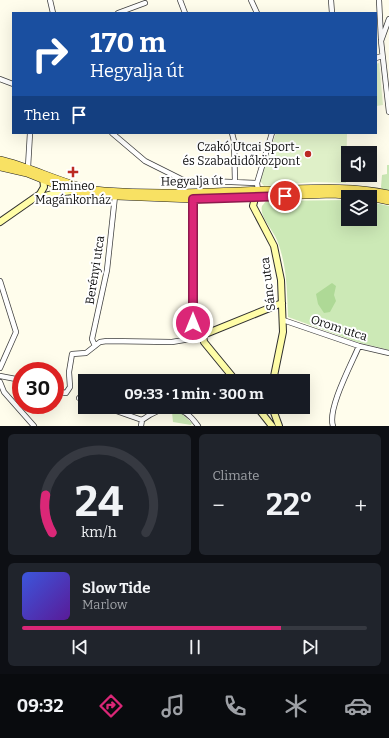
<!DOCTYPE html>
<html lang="en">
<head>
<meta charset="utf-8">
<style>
	:root { --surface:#171b24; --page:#20242c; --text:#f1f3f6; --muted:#9ea1a6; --line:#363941; --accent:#db2777 }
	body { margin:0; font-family:Bitter,serif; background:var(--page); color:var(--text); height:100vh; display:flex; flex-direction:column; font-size:15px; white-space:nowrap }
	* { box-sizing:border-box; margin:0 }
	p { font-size:13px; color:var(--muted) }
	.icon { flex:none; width:22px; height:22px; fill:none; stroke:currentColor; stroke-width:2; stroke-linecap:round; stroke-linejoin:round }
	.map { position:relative; height:426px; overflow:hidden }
	.panel { display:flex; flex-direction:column; gap:8px; padding:8px; background:#0d0f14; flex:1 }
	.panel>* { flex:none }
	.guide { position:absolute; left:12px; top:12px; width:365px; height:122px; border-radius:0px; box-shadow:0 4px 16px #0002; background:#1a4fa0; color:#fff; overflow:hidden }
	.controls { position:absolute; left:341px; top:146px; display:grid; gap:8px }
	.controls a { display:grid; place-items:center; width:36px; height:36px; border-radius:0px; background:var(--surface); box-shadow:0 4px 16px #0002; font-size:20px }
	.speed { position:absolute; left:12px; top:362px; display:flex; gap:8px; font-size:20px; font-weight:700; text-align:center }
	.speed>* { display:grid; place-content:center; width:52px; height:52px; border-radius:50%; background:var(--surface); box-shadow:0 4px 16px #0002; line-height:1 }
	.speed .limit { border:6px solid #d22; background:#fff; color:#111 }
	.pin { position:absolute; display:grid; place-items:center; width:34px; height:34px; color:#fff; margin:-17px; border:2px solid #fff; border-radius:50%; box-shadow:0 1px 4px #0007 }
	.me { position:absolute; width:44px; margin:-22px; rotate:0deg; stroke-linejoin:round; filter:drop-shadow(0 0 3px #0008) }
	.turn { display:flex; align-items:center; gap:14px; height:84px; padding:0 12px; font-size:18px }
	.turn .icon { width:52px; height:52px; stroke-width:2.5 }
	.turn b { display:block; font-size:28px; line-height:34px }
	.then { display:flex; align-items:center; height:38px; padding:0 12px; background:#0003; gap:8px; font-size:15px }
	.big { font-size:30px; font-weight:700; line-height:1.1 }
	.panel .widget { flex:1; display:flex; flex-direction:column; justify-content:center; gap:6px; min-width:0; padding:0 14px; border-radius:6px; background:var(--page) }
	.panel .dial { align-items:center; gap:0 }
	.dial svg { height:104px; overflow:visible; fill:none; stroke:var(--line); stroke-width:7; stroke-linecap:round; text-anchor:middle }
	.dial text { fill:var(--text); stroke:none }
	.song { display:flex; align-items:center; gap:12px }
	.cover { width:48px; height:48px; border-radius:6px; background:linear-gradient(135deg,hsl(230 70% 55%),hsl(270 70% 35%)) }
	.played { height:4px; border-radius:2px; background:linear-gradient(90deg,var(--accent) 75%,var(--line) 75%) }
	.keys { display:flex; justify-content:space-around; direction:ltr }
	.heat { display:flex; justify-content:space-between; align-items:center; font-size:22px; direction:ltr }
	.panel .tiles { flex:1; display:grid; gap:8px; grid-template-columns:1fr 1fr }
	.widget:last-child { grid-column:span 2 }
	.trip { position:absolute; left:78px; top:374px; width:232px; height:40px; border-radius:0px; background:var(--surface); box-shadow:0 4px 16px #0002; font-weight:700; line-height:40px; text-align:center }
	.dock { display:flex; height:64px; justify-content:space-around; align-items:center; background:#090b0e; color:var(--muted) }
	.dock .icon { width:28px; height:28px }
	.dock .selected { color:var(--accent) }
	.dock b { font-size:18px; color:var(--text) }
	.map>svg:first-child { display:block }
	.green { fill:#cce9b6 }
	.forest { fill:#aed996 }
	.pitch { fill:#dff0c8 }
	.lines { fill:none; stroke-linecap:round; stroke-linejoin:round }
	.street-casing { stroke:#404040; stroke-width:6 }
	.secondary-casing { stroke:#2f2f2f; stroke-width:8 }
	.primary-casing { stroke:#1e1e1e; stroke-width:8 }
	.street { stroke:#fff; stroke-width:4.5 }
	.secondary { stroke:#fffda7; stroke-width:6 }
	.primary { stroke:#f8e163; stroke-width:7 }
	.route-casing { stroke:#8e194d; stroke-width:10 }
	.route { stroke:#db2777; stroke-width:7 }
	.poi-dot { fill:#bc2b25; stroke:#fff; stroke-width:1.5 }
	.labels { text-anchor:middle; stroke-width:4; stroke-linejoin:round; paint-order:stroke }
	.poi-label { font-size:12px; fill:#0d0d0d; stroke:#fff; text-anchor:end }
	.street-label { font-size:12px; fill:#0d0d0d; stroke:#fff }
</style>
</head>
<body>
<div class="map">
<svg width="389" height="426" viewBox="0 0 389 426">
	<rect width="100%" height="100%" fill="#fffdec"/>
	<path class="green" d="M 387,165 L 389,165 L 389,191 L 382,189 L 381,187 L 382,175 L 387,174 Z
		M 348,200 L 348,219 L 370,219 L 370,202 L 389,206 L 389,350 L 357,342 L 288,317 C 287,291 287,265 277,240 C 273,230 259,216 262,206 L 266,201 Z
		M 172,412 L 182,414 L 192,423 L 191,425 L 173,422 Z"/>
	<path class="forest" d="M 332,283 L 336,286 L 334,295 L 336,301 L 330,312 L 324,313 L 318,304 L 316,294 Z"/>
	<path class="pitch" d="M 379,63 L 383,105 L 376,106 L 376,64 Z
		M 276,133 L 347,133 L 346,183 L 314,182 L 264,186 L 260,181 Z"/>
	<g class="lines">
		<g class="street-casing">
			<path id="street" d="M 50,0 L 53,13
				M 180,0 L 185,13
				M 251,0 L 257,13
				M 331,0 L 332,13
				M 379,0 L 381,39
				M 118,13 L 145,3
				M 389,19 L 381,41 L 389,112
				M 376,58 L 382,56
				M 0,79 L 13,84
				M 112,133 L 145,161 L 183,180 L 257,183
				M 232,133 L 234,141 L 235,182
				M 28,167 L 30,133
				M 258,190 L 257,183 L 272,133
				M 193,199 L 193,339
				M 0,281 L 16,332 L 0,368
				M 283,320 L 359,346 L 389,353
				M 95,346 L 92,339 L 107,270 L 115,196
				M 0,376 L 21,380
				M 0,382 L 4,392 L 34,426
				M 55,391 L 66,393 L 70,387 L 69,372 L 72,354 L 86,353 L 100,342 L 107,341 L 172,342 L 202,337
				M 79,398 L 85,400
				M 105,407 L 142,420
				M 141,426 L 142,420 C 163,405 182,402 198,426
				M 333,426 C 327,409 352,363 359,346"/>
		</g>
		<g class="secondary-casing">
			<path id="secondary" d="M 256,194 L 253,206 L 274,246 L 281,280 L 283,332 L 273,381
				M 38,198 L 56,193 L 73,191
				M 0,222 L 40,194 L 44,187 L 43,177
				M 236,381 L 204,342 L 203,335 L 282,303
				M 257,407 L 272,426
				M 272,407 L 279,426"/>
		</g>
		<g class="primary-casing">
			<path id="primary" d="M 0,160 C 35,168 69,188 104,191 C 158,195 212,192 265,190 C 307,189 348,185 389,194
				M 0,167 L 27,173 L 62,187 L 91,195 L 193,199 L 333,194 L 368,197
				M 370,197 L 389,201"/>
		</g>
		<use href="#street" class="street"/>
		<use href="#secondary" class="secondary"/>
		<use href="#primary" class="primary"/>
	</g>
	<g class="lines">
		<g class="route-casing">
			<path id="route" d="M 193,323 L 193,199 L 285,196"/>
		</g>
		<use href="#route" class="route"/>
	</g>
	<g class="poi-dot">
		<circle cx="308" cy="154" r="4"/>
		<path d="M71 166h4v4h4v4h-4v4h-4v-4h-4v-4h4z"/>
	</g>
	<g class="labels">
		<g class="poi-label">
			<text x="300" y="151">Czakó Utcai Sport-<tspan x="300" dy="14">és Szabadidőközpont</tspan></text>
			<text x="73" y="190" text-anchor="middle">Emineo<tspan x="73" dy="14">Magánkorház</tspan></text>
		</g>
		<g class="street-label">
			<text transform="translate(192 181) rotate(-1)" y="4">Hegyalja út</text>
			<text transform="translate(95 270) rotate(-81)" y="4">Berényi utca</text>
			<text transform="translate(268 284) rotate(-97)" y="4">Sánc utca</text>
			<text transform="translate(339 328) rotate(18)" y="4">Orom utca</text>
		</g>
	</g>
</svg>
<div class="controls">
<a><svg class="icon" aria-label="sound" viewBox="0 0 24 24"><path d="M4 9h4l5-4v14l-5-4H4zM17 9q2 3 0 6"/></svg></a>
<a><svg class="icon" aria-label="layers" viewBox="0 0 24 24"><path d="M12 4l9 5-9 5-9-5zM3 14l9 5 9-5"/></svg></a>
</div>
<div class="speed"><div class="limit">30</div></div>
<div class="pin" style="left:285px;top:196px;background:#d93025"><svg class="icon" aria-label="arrive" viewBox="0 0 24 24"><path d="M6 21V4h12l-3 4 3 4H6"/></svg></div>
<svg class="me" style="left:193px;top:323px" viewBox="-20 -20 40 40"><circle r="17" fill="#db2777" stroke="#fff" stroke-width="3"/><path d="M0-11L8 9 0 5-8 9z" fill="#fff"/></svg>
<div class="trip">09:33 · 1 min · 300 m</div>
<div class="guide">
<div class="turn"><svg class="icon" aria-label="right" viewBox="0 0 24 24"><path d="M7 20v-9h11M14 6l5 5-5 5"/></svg><div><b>170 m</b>Hegyalja út</div></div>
<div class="then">Then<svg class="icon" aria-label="arrive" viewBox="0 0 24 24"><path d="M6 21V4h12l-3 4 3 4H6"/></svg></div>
</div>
</div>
<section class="panel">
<div class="tiles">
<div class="widget dial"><svg viewBox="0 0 100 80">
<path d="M14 69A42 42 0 1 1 86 69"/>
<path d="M14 69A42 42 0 0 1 9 40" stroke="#db2777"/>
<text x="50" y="56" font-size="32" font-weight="700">24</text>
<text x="50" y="72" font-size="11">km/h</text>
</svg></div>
<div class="widget"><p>Climate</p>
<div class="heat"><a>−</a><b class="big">22°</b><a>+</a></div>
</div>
<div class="widget">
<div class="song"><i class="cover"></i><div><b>Slow Tide</b><p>Marlow</p></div></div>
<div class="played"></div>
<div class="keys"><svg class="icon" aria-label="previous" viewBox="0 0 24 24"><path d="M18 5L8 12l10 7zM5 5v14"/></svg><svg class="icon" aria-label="pause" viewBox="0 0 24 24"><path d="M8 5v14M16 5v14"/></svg><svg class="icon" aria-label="next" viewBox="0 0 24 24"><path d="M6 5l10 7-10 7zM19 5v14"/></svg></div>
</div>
</div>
</section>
<nav class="dock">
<b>09:32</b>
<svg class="icon selected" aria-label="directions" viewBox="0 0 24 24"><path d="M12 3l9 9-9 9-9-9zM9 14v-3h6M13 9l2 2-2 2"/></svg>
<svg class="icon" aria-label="music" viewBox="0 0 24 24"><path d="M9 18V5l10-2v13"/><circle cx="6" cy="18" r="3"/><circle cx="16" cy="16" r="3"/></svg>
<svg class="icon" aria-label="phone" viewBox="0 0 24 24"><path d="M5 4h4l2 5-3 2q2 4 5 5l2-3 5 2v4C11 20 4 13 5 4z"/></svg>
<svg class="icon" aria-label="climate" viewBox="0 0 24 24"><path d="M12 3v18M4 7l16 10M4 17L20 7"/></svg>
<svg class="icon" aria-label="car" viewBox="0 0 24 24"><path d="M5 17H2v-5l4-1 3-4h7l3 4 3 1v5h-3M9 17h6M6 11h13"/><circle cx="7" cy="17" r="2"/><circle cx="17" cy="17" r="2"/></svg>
</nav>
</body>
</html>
